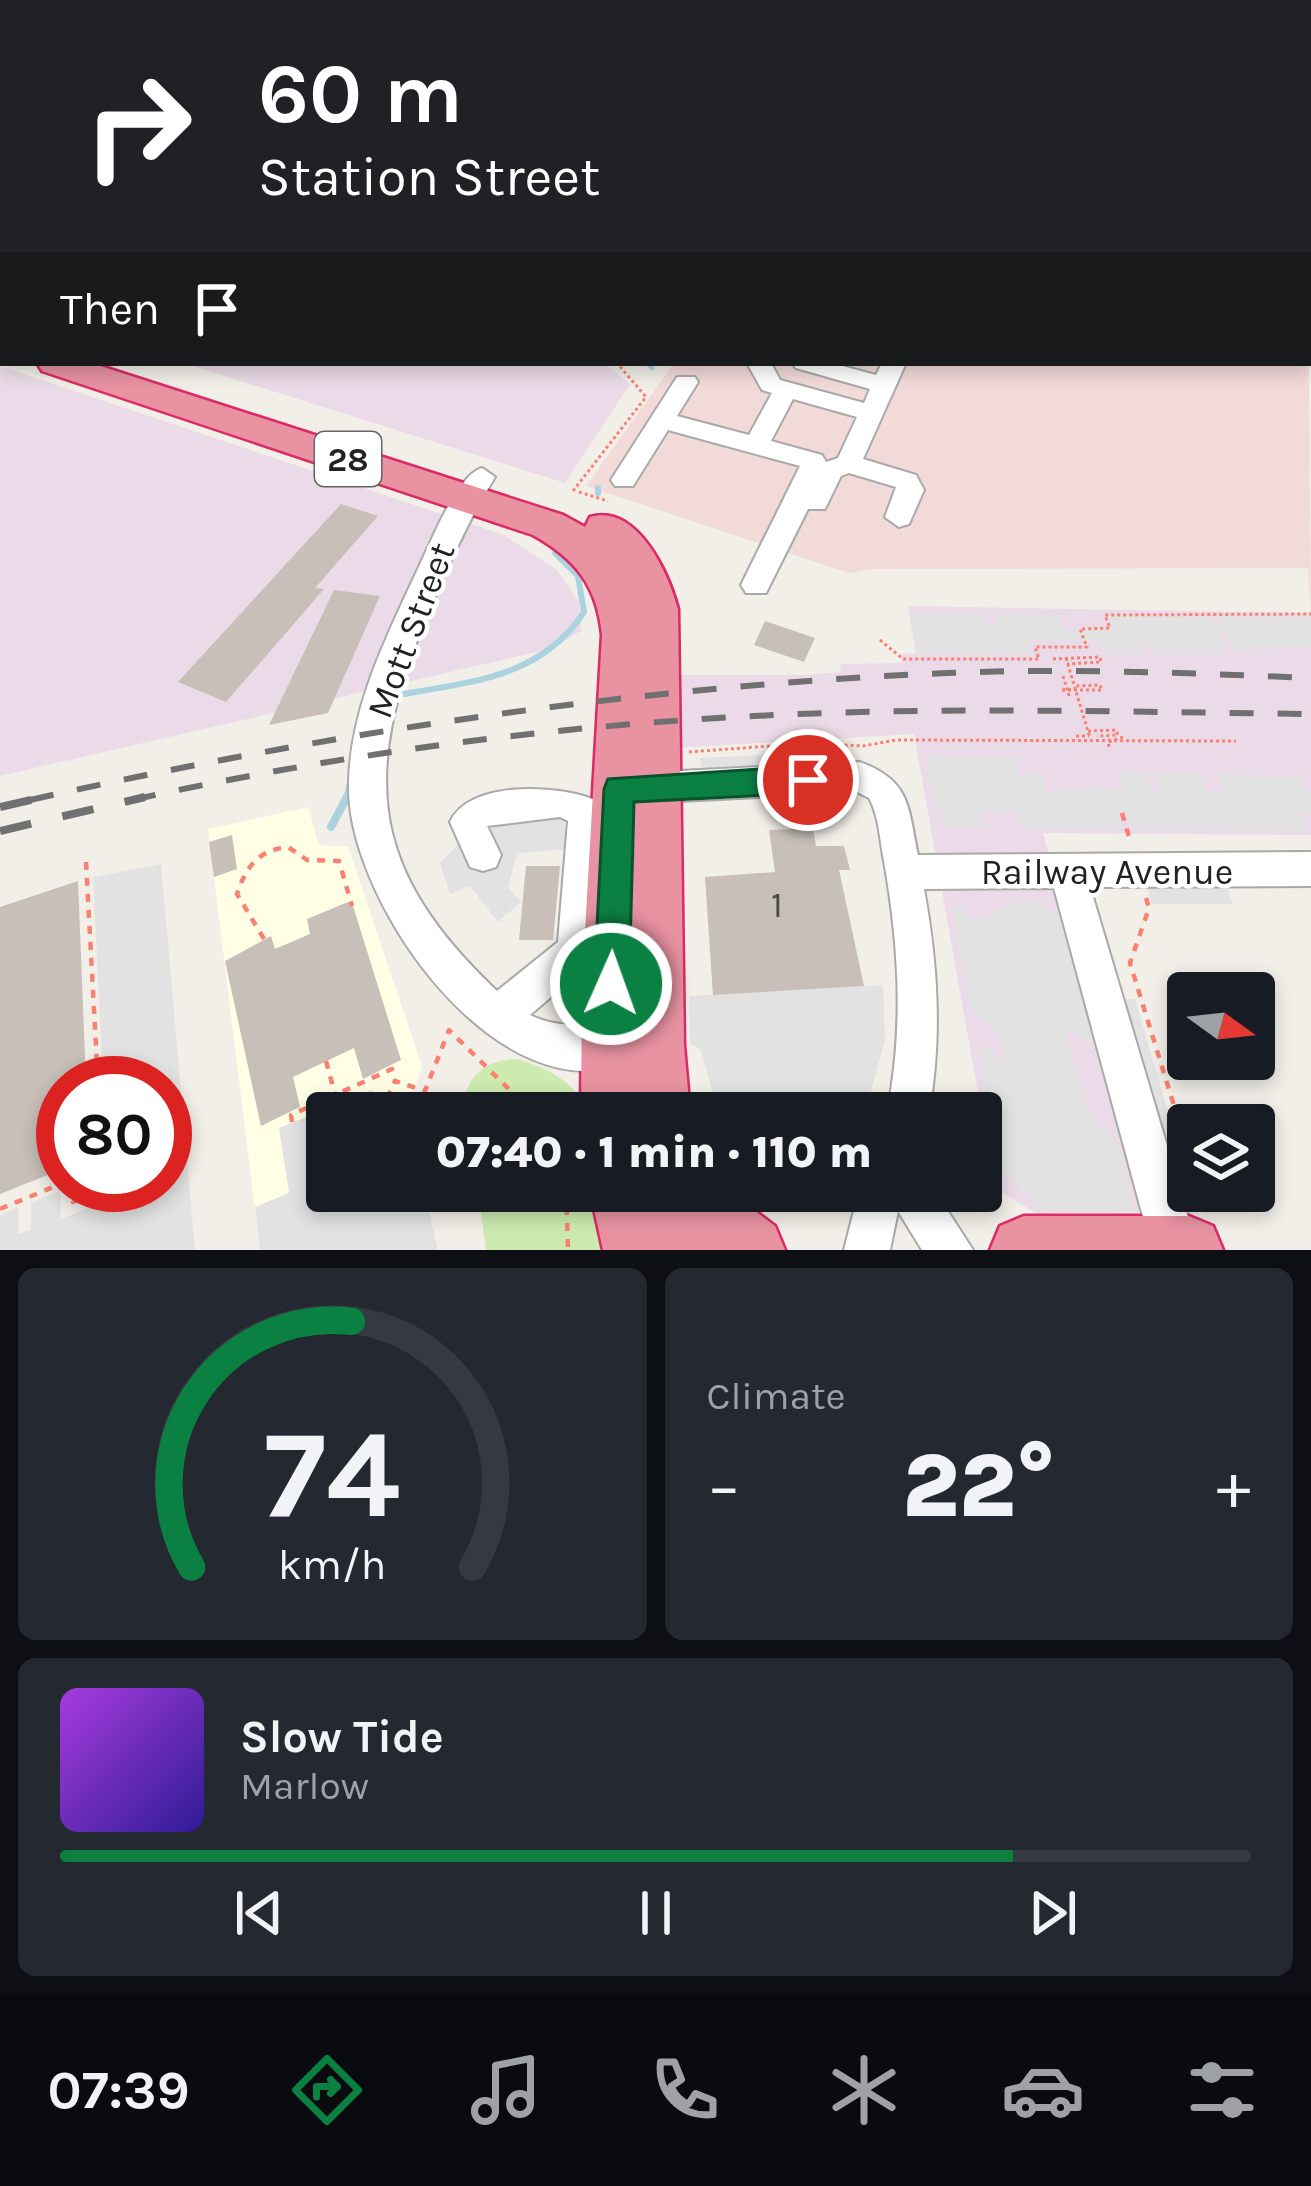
<!DOCTYPE html>
<html lang="en">
<head>
<meta charset="utf-8">
<style>
	:root { --surface:#171b24; --page:#242831; --text:#f1f3f6; --muted:#9ea1a6; --line:#363941; --accent:#0b8043 }
	body { margin:0; font-family:Karla,sans-serif; background:var(--page); color:var(--text); height:100vh; display:flex; flex-direction:column; font-size:45px; white-space:nowrap }
	* { box-sizing:border-box; margin:0 }
	p { font-size:39px; color:var(--muted) }
	.icon { flex:none; width:66px; height:66px; fill:none; stroke:currentColor; stroke-width:2; stroke-linecap:round; stroke-linejoin:round }
	.map { position:relative; height:1250px; overflow:hidden }
	.side { display:flex; flex-direction:column; gap:18px; padding:18px; background:#0d0f14; flex:1 }
	.side>* { flex:none }
	.guide { position:absolute; left:0px; top:0px; width:1311px; height:366px; box-shadow:0 6px 18px #0003; background:#202124; color:#fff; overflow:hidden }
	.needle { width:78px; rotate:105deg }
	.tools { position:absolute; left:1167px; top:972px; display:grid; gap:24px }
	.tools a { display:grid; place-items:center; width:108px; height:108px; border-radius:12px; background:var(--surface); box-shadow:0 6px 18px #0003; font-size:60px }
	.speed { position:absolute; left:36px; top:1056px; display:flex; gap:24px; font-size:60px; font-weight:700; text-align:center }
	.speed>* { display:grid; place-content:center; width:156px; height:156px; border-radius:50%; background:var(--surface); box-shadow:0 6px 18px #0003; line-height:1 }
	.speed .limit { border:18px solid #d22; background:#fff; color:#111 }
	.pin { position:absolute; display:grid; place-items:center; width:102px; height:102px; color:#fff; margin:-51px; border:6px solid #fff; border-radius:50%; box-shadow:0 3px 12px #0007 }
	.me { position:absolute; width:132px; margin:-66px; rotate:2deg; stroke-linejoin:round; filter:drop-shadow(0 0 9px #0008) }
	.turn { display:flex; align-items:center; gap:42px; height:252px; padding:0 60px; font-size:54px }
	.turn .icon { width:156px; height:156px; stroke-width:2.5 }
	.turn b { display:block; font-size:84px; line-height:102px }
	.then { display:flex; align-items:center; height:114px; padding:0 60px; background:#0003; gap:24px; font-size:45px }
	.big { font-size:90px; font-weight:800; line-height:1.1 }
	.side .card { flex:1; display:flex; flex-direction:column; justify-content:center; gap:18px; min-width:0; padding:0 42px; border-radius:18px; background:var(--page) }
	.side .dial { align-items:center; gap:0 }
	.dial svg { height:312px; overflow:visible; fill:none; stroke:var(--line); stroke-width:7; stroke-linecap:round; text-anchor:middle }
	.dial text { fill:var(--text); stroke:none }
	.song { display:flex; align-items:center; gap:36px }
	.cover { width:144px; height:144px; border-radius:18px; background:linear-gradient(135deg,hsl(280 70% 55%),hsl(250 70% 35%)) }
	.played { height:12px; border-radius:6px; background:linear-gradient(90deg,var(--accent) 80%,var(--line) 80%) }
	.keys { display:flex; justify-content:space-around; direction:ltr }
	.heat { display:flex; justify-content:space-between; align-items:center; font-size:66px; direction:ltr }
	.side .tiles { flex:1; display:grid; gap:18px; grid-template-columns:1fr 1fr }
	.card:last-child { grid-column:span 2 }
	.trip { position:absolute; left:306px; top:1092px; width:696px; height:120px; border-radius:12px; background:var(--surface); box-shadow:0 6px 18px #0003; font-weight:800; line-height:120px; text-align:center }
	.dock { display:flex; height:192px; justify-content:space-around; align-items:center; background:#090b0e; color:var(--muted) }
	.dock .icon { width:84px; height:84px }
	.dock .active { color:var(--accent) }
	.dock b { font-size:54px; color:var(--text) }
	.map>svg:first-child { display:block }
	.commercial { fill:#f2dad9 }
	.industrial { fill:#ebdbe8 }
	.education { fill:#ffffe5 }
	.grass { fill:#cdebb0 }
	.parking { fill:#e2e2e2 }
	.lines { fill:none; stroke-linecap:round; stroke-linejoin:round }
	.stream-far2 { stroke:#aad3df; stroke-width:4.5 }
	.stream-far1 { stroke:#aad3df; stroke-width:6 }
	.stream { stroke:#aad3df; stroke-width:8 }
	.building { fill:#c7bfb8 }
	.minor-casing { stroke:#a9a9a9; stroke-width:4 }
	.highway-casing { stroke:#dc2a67; stroke-width:5 }
	.path-far1 { stroke:#fa8072; stroke-width:3; stroke-dasharray:3 3; stroke-linecap:butt }
	.path { stroke:#fa8072; stroke-width:4.5; stroke-dasharray:8 8; stroke-linecap:butt }
	.minor { fill:#fff; fill-rule:evenodd }
	.highway { fill:#e892a2; fill-rule:evenodd }
	.rail-far1 { stroke:#707070; stroke-width:6; stroke-dasharray:24 24; stroke-linecap:butt }
	.rail { stroke:#707070; stroke-width:8; stroke-dasharray:32 32; stroke-linecap:butt }
	.path-bridge { stroke:#fa8072; stroke-width:3; stroke-dasharray:3 3; stroke-linecap:butt }
	.route { fill:#0b8043; stroke:#07532c; stroke-width:3 }
	.labels { text-anchor:middle; stroke-width:9; stroke-linejoin:round; paint-order:stroke }
	.shield { fill:#fff; stroke:#646464; stroke-width:3 }
	.shield-label { font-size:33px; font-weight:bold; fill:#222 }
	.street-label { font-size:36px; fill:#222; stroke:#fff }
	.near-number-label { font-size:36px; fill:#4b4948 }
</style>
</head>
<body>
<div class="map">
<svg width="1311" height="1250" viewBox="0 0 1311 1250">
	<rect width="100%" height="100%" fill="#f2efe9"/>
	<path class="commercial" d="M 1308,278 L 1311,613 L 1308,568 L 872,569 L 849,573 L 586,486 L 674,363 L 1308,363 Z"/>
	<path class="industrial" d="M 0,0 L 726,0 L 3,3 L 3,306 Z
		M 183,363 L 604,363 L 630,384 L 565,483 Z
		M 0,366 L 504,535 L 557,570 L 579,602 L 581,631 L 550,649 L 0,776 Z
		M 908,606 L 1311,613 L 1311,835 L 1043,833 L 1145,1212 L 1037,1214 L 995,1188 L 914,734 L 675,748 L 679,675 L 805,675 L 841,672 L 840,664 L 902,663 L 900,654 L 916,653 Z"/>
	<path class="education" d="M 308,807 L 319,845 L 348,847 L 422,1066 L 407,1113 L 327,1113 L 327,1191 L 424,1191 L 438,1250 L 260,1250 L 208,829 Z"/>
	<path class="grass" d="M 518,1059 C 549,1069 575,1081 588,1113 L 461,1113 C 466,1077 482,1060 518,1059 Z
		M 478,1191 L 603,1191 L 600,1250 L 486,1250 Z"/>
	<path class="parking" d="M 910,614 L 984,614 L 987,626 L 996,626 L 995,615 L 1057,615 L 1062,629 L 1110,629 L 1107,615 L 1210,616 L 1216,627 L 1221,616 L 1311,616 L 1311,648 L 1232,649 L 1226,636 L 1220,637 L 1226,654 L 1152,654 L 1148,642 L 1142,642 L 1145,654 L 1103,654 L 1098,641 L 1029,640 L 1031,654 L 918,654 Z
		M 823,752 L 826,767 L 702,773 L 700,758 Z
		M 927,756 L 1016,757 L 1021,775 L 1041,775 L 1047,793 L 1089,787 L 1123,790 L 1118,771 L 1145,772 L 1151,789 L 1159,790 L 1155,772 L 1200,774 L 1206,791 L 1222,790 L 1217,775 L 1299,776 L 1305,789 L 1311,790 L 1311,814 L 1301,813 L 1309,831 L 1133,830 L 1127,812 L 1119,813 L 1123,830 L 1023,828 L 1018,813 L 980,813 L 982,828 L 944,827 L 942,810 L 935,808 Z
		M 563,814 L 565,827 L 572,827 L 572,849 L 517,853 L 508,888 L 521,902 L 498,922 L 470,886 L 450,894 L 440,863 L 479,822 Z
		M 161,864 L 195,1250 L 0,1250 L 0,1215 L 18,1207 L 19,1234 L 31,1230 L 31,1202 L 60,1191 L 61,1219 L 132,1190 L 133,1185 L 165,1185 L 165,1083 L 103,1083 L 93,877 Z
		M 1147,887 L 1226,887 L 1233,904 L 1152,904 Z
		M 1034,899 L 1058,917 L 1093,1048 L 1065,1027 L 1088,1112 L 1117,1139 L 1133,1201 L 1128,1211 L 1036,1210 L 1034,1200 L 1003,1173 L 979,1053 L 985,1046 L 1004,1061 L 997,1031 L 971,1010 L 952,910 L 957,904 L 975,919 L 988,919 L 1001,906 L 1008,910 L 1016,901 Z
		M 883,985 L 885,1040 L 865,1113 L 718,1113 L 701,1050 L 690,1043 L 689,996 Z
		M 1115,999 L 1135,999 L 1180,1153 L 1159,1154 Z
		M 372,1090 L 377,1113 L 327,1113 L 327,1191 L 424,1191 L 438,1250 L 260,1250 L 255,1207 L 289,1193 L 279,1128 Z"/>
	<g class="lines">
		<path class="stream-far2" d="M 647,363 L 652,368"/>
		<path class="stream-far1" d="M 598,488 L 598,493
			M 398,695 C 470,682 541,678 584,612 L 578,576 L 555,553 L 557,548
			M 346,800 L 352,774"/>
		<path class="stream" d="M 331,827 L 347,797"/>
	</g>
	<path class="building" d="M 341,504 L 378,516 L 315,588 L 324,589 L 226,702 L 178,682 Z
		M 334,590 L 380,596 L 328,713 L 269,725 Z
		M 765,621 L 815,638 L 804,662 L 754,645 Z
		M 813,828 L 816,846 L 844,846 L 850,870 L 839,870 L 864,986 L 713,995 L 705,877 L 775,872 L 769,830 Z
		M 232,835 L 237,869 L 214,877 L 209,842 Z
		M 526,866 L 560,866 L 553,940 L 519,940 Z
		M 78,881 L 86,1083 L 63,1083 L 63,1169 L 0,1194 L 0,907 Z
		M 348,902 L 353,906 L 401,1060 L 363,1079 L 354,1048 L 293,1077 L 300,1107 L 261,1126 L 225,961 L 271,936 L 275,949 L 310,934 L 307,919 Z"/>
	<g class="lines">
		<g class="minor-casing">
			<path id="minor" d="M 1154,0 L 1168,0 L 1170,3 L 1156,3 Z
				M 1219,0 L 1234,0 L 1236,3 L 1221,3 Z
				M 1308,7 L 1311,8 L 1311,20 L 1308,19 Z
				M 0,54 L 3,54 L 3,64 L 0,64 Z
				M 1308,83 L 1311,84 L 1311,95 L 1308,94 Z
				M 1308,174 L 1311,175 L 1311,189 L 1308,188 Z
				M 1308,217 L 1311,217 L 1311,229 L 1308,229 Z
				M 747,363 L 771,363 L 780,380 L 864,403 L 870,389 L 796,368 L 792,363 L 831,363 L 876,375 L 882,363 L 906,363 L 863,459 L 916,475 L 924,490 L 909,524 L 899,527 L 885,517 L 896,487 L 849,473 L 841,476 L 825,509 L 808,509 L 766,593 L 746,593 L 741,585 L 800,466 L 668,430 L 633,486 L 615,486 L 611,480 L 677,377 L 695,377 L 698,382 L 677,416 L 749,435 L 772,393 L 762,390 ZM 793,399 L 857,417 L 838,458 L 826,462 L 822,455 L 771,441 Z
				M 482,468 L 495,477 C 467,522 447,569 426,618 C 361,776 369,870 497,991 L 558,942 L 568,821 L 560,817 L 487,826 L 501,855 L 496,867 L 483,871 L 470,867 L 450,822 C 469,780 556,785 593,799 L 602,821 L 595,950 L 585,968 L 530,1015 C 563,1032 600,1020 632,1034 L 638,1048 L 632,1062 C 499,1117 352,907 349,792 C 347,710 390,630 423,558 C 434,535 458,475 482,468 Z
				M 860,762 C 911,781 908,807 918,855 L 1311,852 L 1311,886 L 1090,887 L 1198,1250 L 1152,1250 L 1054,888 L 924,889 C 938,965 942,1037 929,1113 L 887,1113 C 904,1028 899,946 884,861 C 880,841 879,816 869,798 L 857,792 L 640,803 L 628,799 L 623,788 L 628,777 L 640,773 Z
				M 859,1191 L 935,1191 L 973,1250 L 922,1250 L 898,1211 L 890,1250 L 844,1250 Z"/>
		</g>
		<g class="highway-casing">
			<path id="highway" d="M 0,335 L 3,335 L 3,357 L 0,356 Z
				M 37,363 L 91,363 L 563,515 L 585,527 L 590,517 C 637,504 668,572 678,609 L 684,1045 L 690,1113 L 581,1113 L 582,984 L 602,635 C 597,586 576,559 533,535 L 42,371 Z
				M 590,1191 L 729,1191 L 775,1226 L 785,1250 L 603,1250 Z
				M 1024,1216 L 1189,1216 L 1213,1226 L 1223,1250 L 990,1250 L 1000,1226 Z"/>
		</g>
		<path class="path-far1" d="M 1089,0 L 1095,3
			M 939,3 L 950,3
			M 573,491 L 646,397 L 617,363
			M 579,492 L 608,501
			M 880,640 L 903,659 L 1039,659 L 1035,647 L 1087,647 L 1080,629 L 1110,628 L 1105,615 L 1311,614
			M 1053,659 L 1100,657 L 1101,662 L 1067,664
			M 1063,676 L 1070,699
			M 1062,690 L 1102,690 L 1100,685 L 1074,686
			M 1088,731 L 1116,730 L 1118,735 L 1097,736
			M 1076,736 L 1089,736
			M 1109,747 L 1108,742 L 1126,736
			M 689,752 L 809,743 L 863,746 L 896,740 L 1236,741"/>
		<path class="path" d="M 1122,813 L 1130,840
			M 86,862 L 98,1083
			M 1146,898 L 1149,908 L 1130,963 L 1188,1151
			M 264,939 L 237,894 C 246,867 258,850 288,847 L 307,860 L 339,861 L 352,906
			M 326,1061 L 340,1113
			M 381,1113 L 395,1081 L 425,1091 L 449,1030 L 533,1113
			M 292,1122 L 291,1115 L 392,1069 L 395,1079
			M 73,1185 L 73,1202 L 116,1185
			M 566,1191 L 568,1250
			M 1200,1191 L 1207,1212
			M 0,1209 L 63,1183"/>
		<use href="#minor" class="minor"/>
		<use href="#highway" class="highway"/>
		<path class="rail-far1" d="M 30,800 C 332,732 638,686 947,673 C 1069,668 1190,673 1311,678
			M 132,800 C 331,756 533,728 736,717 C 928,706 1120,712 1311,714"/>
		<path class="rail" d="M 0,807 L 44,797
			M 0,831 L 145,797"/>
		<path class="path-bridge" d="M 1066,658 L 1090,738
			M 1062,690 L 1073,689"/>
	</g>
	<path class="route" d="M 808,766 L 818,770 L 823,780 L 818,789 L 808,793 L 634,802 L 629,984 L 624,996 L 611,1001 L 599,996 L 594,984 L 604,789 L 608,779 Z"/>
	<g class="labels">
		<rect class="shield" x="315" y="432" width="66" height="54" rx="9"/>
		<g class="shield-label">
			<text x="348" y="471">28</text>
		</g>
		<g class="street-label">
			<text transform="translate(410 630) rotate(-69)" y="13">Mott Street</text>
			<text x="1107" y="884">Railway Avenue</text>
		</g>
		<g class="near-number-label">
			<text x="777" y="917">1</text>
		</g>
	</g>
</svg>
<div class="tools">
<a><svg class="needle" viewBox="-14 -14 28 28"><path d="M0-13l5 13h-10z" fill="#e53935"/><path d="M0 13l5-13h-10z" fill="#9ea1a6"/></svg></a>
<a><svg class="icon" aria-label="layers" viewBox="0 0 24 24"><path d="M12 4l9 5-9 5-9-5zM3 14l9 5 9-5"/></svg></a>
</div>
<div class="speed"><div class="limit">80</div></div>
<div class="pin" style="left:808px;top:780px;background:#d93025"><svg class="icon" aria-label="arrive" viewBox="0 0 24 24"><path d="M6 21V4h12l-3 4 3 4H6"/></svg></div>
<svg class="me" style="left:611px;top:984px" viewBox="-20 -20 40 40"><circle r="17" fill="#0b8043" stroke="#fff" stroke-width="3"/><path d="M0-11L8 9 0 5-8 9z" fill="#fff"/></svg>
<div class="trip">07:40 · 1 min · 110 m</div>
<div class="guide">
<div class="turn"><svg class="icon" aria-label="right" viewBox="0 0 24 24"><path d="M7 20v-9h11M14 6l5 5-5 5"/></svg><div><b>60 m</b>Station Street</div></div>
<div class="then">Then<svg class="icon" aria-label="arrive" viewBox="0 0 24 24"><path d="M6 21V4h12l-3 4 3 4H6"/></svg></div>
</div>
</div>
<section class="side">
<div class="tiles">
<div class="card dial"><svg viewBox="0 0 100 80">
<path d="M14 69A42 42 0 1 1 86 69"/>
<path d="M14 69A42 42 0 0 1 55 6" stroke="#0b8043"/>
<text x="50" y="56" font-size="32" font-weight="700">74</text>
<text x="50" y="72" font-size="11">km/h</text>
</svg></div>
<div class="card"><p>Climate</p>
<div class="heat"><a>−</a><b class="big">22°</b><a>+</a></div>
</div>
<div class="card">
<div class="song"><i class="cover"></i><div><b>Slow Tide</b><p>Marlow</p></div></div>
<div class="played"></div>
<div class="keys"><svg class="icon" aria-label="previous" viewBox="0 0 24 24"><path d="M18 5L8 12l10 7zM5 5v14"/></svg><svg class="icon" aria-label="pause" viewBox="0 0 24 24"><path d="M8 5v14M16 5v14"/></svg><svg class="icon" aria-label="next" viewBox="0 0 24 24"><path d="M6 5l10 7-10 7zM19 5v14"/></svg></div>
</div>
</div>
</section>
<nav class="dock">
<b>07:39</b>
<svg class="icon active" aria-label="directions" viewBox="0 0 24 24"><path d="M12 3l9 9-9 9-9-9zM9 14v-3h6M13 9l2 2-2 2"/></svg>
<svg class="icon" aria-label="music" viewBox="0 0 24 24"><path d="M9 18V5l10-2v13"/><circle cx="6" cy="18" r="3"/><circle cx="16" cy="16" r="3"/></svg>
<svg class="icon" aria-label="phone" viewBox="0 0 24 24"><path d="M5 4h4l2 5-3 2q2 4 5 5l2-3 5 2v4C11 20 4 13 5 4z"/></svg>
<svg class="icon" aria-label="climate" viewBox="0 0 24 24"><path d="M12 3v18M4 7l16 10M4 17L20 7"/></svg>
<svg class="icon" aria-label="car" viewBox="0 0 24 24"><path d="M5 17H2v-5l4-1 3-4h7l3 4 3 1v5h-3M9 17h6M6 11h13"/><circle cx="7" cy="17" r="2"/><circle cx="17" cy="17" r="2"/></svg>
<svg class="icon" aria-label="filters" viewBox="0 0 24 24"><path d="M4 7h16M4 17h16"/><circle cx="9" cy="7" r="2"/><circle cx="15" cy="17" r="2"/></svg>
</nav>
</body>
</html>
